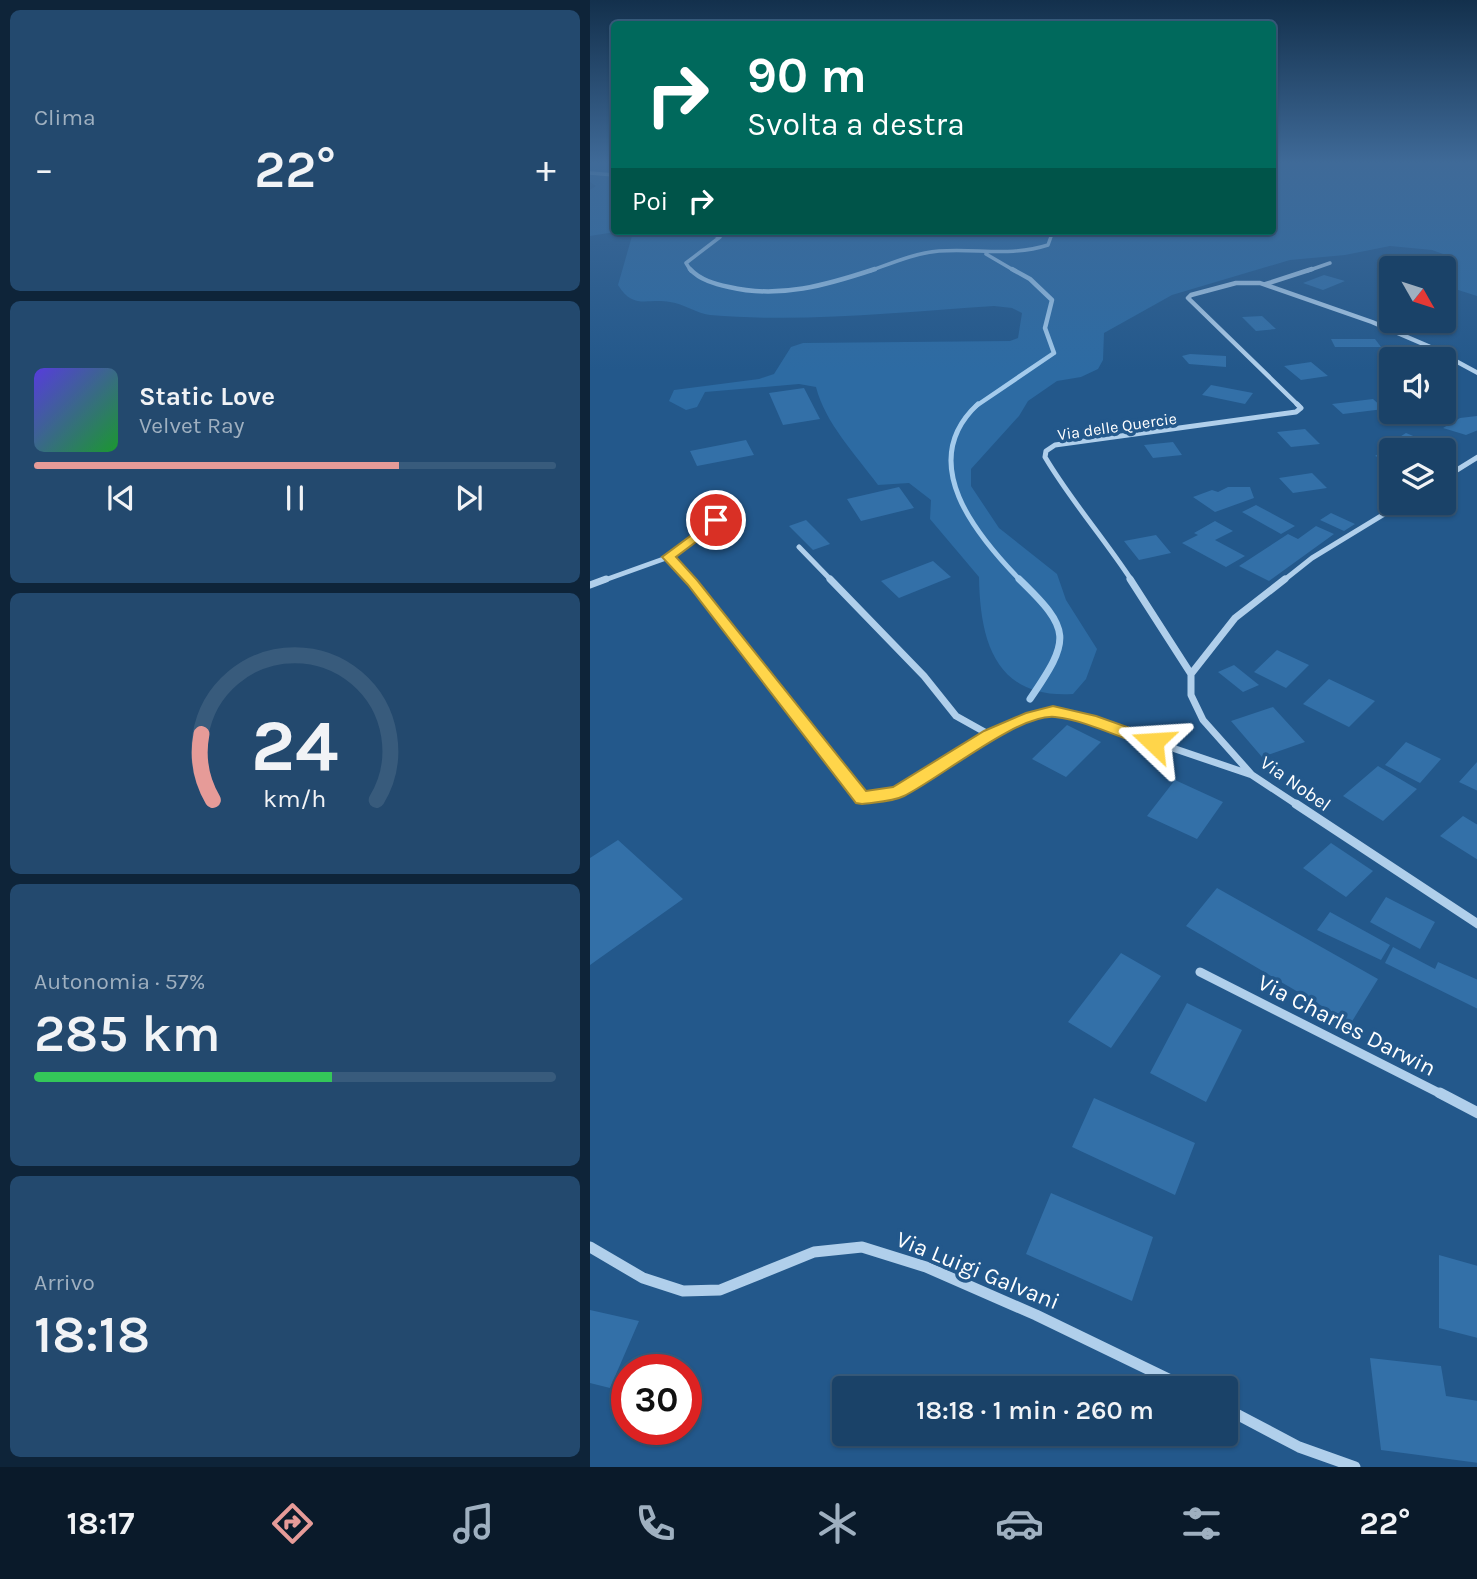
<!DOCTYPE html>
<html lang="it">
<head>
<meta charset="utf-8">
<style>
	:root { --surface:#1a4268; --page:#23496e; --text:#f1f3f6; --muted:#9fb0c0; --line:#385b7c; --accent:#e69b98 }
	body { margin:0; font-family:Karla,sans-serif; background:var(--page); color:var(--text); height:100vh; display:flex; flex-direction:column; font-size:26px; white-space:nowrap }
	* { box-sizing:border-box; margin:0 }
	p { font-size:23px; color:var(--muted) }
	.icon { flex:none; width:38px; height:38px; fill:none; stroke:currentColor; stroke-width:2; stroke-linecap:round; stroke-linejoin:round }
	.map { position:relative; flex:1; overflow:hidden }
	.details { display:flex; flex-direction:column; gap:10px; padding:10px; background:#0e2439; width:590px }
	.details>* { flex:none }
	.hud { position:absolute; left:21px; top:21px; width:665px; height:214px; border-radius:7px; box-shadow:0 2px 5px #0004,0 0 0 2px var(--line); background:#00695c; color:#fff; overflow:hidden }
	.needle { width:46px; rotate:129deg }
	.fabs { position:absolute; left:789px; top:256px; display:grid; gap:14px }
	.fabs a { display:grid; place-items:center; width:77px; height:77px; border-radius:7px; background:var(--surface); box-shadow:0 2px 5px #0004,0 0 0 2px var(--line); font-size:35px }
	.speed { position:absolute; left:21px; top:1354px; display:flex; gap:14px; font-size:35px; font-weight:700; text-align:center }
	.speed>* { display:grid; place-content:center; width:91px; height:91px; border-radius:50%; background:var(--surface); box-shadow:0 2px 5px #0004,0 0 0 2px var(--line); line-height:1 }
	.speed .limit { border:10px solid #d22; background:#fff; color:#111 }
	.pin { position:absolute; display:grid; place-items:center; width:60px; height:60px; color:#fff; margin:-30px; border:4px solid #fff; border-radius:50%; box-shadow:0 2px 7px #0007 }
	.me { position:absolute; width:77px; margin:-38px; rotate:290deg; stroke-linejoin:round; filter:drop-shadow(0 0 5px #0008) }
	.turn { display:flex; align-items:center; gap:24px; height:147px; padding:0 21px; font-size:32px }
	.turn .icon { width:91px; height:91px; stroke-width:2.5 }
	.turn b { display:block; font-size:49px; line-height:60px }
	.then { display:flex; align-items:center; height:66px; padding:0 21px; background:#0003; gap:14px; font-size:26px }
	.big { font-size:52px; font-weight:600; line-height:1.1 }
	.details .card { flex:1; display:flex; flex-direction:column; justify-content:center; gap:10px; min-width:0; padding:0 24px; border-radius:10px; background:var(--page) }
	.details .dial { align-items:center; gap:0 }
	.dial svg { height:182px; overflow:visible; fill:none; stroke:var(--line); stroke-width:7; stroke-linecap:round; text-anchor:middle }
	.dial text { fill:var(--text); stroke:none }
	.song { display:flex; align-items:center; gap:21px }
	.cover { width:84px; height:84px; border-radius:10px; background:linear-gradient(135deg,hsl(250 70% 55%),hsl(130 70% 35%)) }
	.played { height:7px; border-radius:4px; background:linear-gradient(90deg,var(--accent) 70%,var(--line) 70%) }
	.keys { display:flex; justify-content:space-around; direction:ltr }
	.heat { display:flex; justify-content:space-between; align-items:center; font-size:38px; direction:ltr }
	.charge { height:10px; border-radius:5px; background:linear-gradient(90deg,#34c759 57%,var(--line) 0) }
	.trip { position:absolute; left:242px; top:1376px; width:406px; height:70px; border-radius:7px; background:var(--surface); box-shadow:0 2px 5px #0004,0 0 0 2px var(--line); font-weight:600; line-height:70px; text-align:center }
	.tabs { display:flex; height:112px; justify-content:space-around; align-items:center; background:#0a1a2a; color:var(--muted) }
	.tabs .icon { width:49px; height:49px }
	.tabs .current { color:var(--accent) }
	.tabs b { font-size:32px; color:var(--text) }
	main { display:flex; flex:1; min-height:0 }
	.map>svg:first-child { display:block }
	.green { fill:#2d6ba3 }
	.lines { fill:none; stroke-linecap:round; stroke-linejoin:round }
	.stream-far3 { stroke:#a4cbec; stroke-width:3.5 }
	.stream-far2 { stroke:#a4cbec; stroke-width:4.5 }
	.stream-far1 { stroke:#a4cbec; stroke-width:5 }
	.stream { stroke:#a4cbec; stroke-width:7 }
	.building { fill:#3370a8 }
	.minor-far5 { stroke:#b0cfeb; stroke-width:3.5 }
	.minor-far4 { stroke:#b0cfeb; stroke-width:4.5 }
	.minor-far3 { stroke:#b0cfeb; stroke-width:5 }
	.minor-far2 { stroke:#b0cfeb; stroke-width:7 }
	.minor-far1 { stroke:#b0cfeb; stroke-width:9 }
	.minor { stroke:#b0cfeb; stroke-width:11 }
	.route { fill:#ffd54a; stroke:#a68a30; stroke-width:2 }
	.labels { text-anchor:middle; stroke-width:7; stroke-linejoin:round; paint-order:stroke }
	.far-street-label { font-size:16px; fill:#fff; stroke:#23588b }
	.street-label { font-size:19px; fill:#fff; stroke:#23588b }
	.near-street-label { font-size:23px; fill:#fff; stroke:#23588b }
</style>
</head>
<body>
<main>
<section class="details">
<div class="card"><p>Clima</p>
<div class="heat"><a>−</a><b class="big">22°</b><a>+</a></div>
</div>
<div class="card">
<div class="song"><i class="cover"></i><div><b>Static Love</b><p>Velvet Ray</p></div></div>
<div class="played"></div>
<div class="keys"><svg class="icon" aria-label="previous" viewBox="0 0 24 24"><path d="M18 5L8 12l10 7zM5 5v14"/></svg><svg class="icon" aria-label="pause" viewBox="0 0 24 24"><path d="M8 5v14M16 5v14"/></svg><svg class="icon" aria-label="next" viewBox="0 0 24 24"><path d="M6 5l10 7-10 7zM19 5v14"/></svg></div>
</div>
<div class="card dial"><svg viewBox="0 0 100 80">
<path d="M14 69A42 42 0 1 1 86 69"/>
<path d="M14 69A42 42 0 0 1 9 40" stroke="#e69b98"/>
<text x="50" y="56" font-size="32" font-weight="700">24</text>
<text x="50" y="72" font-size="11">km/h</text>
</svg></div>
<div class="card"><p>Autonomia · 57%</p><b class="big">285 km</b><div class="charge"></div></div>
<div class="card"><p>Arrivo</p><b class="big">18:18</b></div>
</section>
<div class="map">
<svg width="888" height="1467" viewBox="0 0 888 1467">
	<rect width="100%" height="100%" fill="#23588b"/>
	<path class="green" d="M 0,164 L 24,164 L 24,231 L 31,231 L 0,236 L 0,190 L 6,186 L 0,182 Z
		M 683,164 L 887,164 L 887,296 L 862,288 L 854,281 L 854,276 L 867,259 L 842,250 L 800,246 L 755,255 L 700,260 L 582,295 L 514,333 L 513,360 L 508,369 L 491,377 L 467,381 L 438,401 L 429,416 L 381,469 L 381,486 L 409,528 L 467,574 L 476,600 L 507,649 L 496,679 L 483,694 C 406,699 390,642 389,577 L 340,519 L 341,500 L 319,483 L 288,485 C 266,455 235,423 226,387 L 209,384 L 115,392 L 107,407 L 96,410 L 79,401 L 84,390 L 169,379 L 184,374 L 201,347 L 213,343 L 420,341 L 428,338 L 432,313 L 422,308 L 404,306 C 311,312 214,323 120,315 C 106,313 94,304 80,302 C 57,298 43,310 28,285 L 42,236 L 32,231 L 682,231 Z"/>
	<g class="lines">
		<path class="stream-far3" d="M 0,173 L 24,175
			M 396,254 L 425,271
			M 101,271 L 96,263 L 130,237 L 113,231
			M 280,271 C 302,263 325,253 349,251 C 386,248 421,257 458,245 L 463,231"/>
		<path class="stream-far2" d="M 100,269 C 110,280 125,284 139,287 C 189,299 237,285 285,269
			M 386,406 L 464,353 L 455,328 L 462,300 L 440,279 L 422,269"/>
		<path class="stream-far1" d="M 388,404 C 325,462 386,535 431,581"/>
		<path class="stream" d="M 429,579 C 482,630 481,639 440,699"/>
	</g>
	<path class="building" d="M 734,275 L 755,281 L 733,290 L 713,283 Z
		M 672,316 L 686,329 L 666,331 L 652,317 Z
		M 741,339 L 785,339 L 791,347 L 745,347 Z
		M 600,354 L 636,356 L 636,367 L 599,364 L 592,356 Z
		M 721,362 L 738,376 L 711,380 L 694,366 Z
		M 621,385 L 663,393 L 655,404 L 612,395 Z
		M 214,388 L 230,419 L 193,425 L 179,393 Z
		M 783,399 L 794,409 L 753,414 L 742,404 Z
		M 888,416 L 888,430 L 876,435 L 853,428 L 870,418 Z
		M 715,429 L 730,444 L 701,447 L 687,432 Z
		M 816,433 L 840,443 L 829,450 L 818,450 L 800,443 Z
		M 156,440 L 164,455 L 107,466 L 100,451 Z
		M 583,442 L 592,455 L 563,458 L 554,445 Z
		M 801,445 L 813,449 L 802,450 L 802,462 L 785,456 Z
		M 722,473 L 737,488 L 703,493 L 689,478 Z
		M 309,487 L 324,508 L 271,521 L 257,499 Z
		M 638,487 L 660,487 L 664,498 L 625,512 L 603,497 L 622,490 L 628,492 Z
		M 666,505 L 705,526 L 691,534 L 652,512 Z
		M 741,513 L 765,524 L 754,531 L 730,520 Z
		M 216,520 L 240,544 L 223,550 L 199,526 Z
		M 625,521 L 643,531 L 625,540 L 655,556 L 636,567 L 592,543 L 608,535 L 604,533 Z
		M 726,526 L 744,534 L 679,581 L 649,566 L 698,534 L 708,539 Z
		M 566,535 L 581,553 L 549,560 L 534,541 Z
		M 343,561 L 361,577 L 309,598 L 291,581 Z
		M 687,650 L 719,665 L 696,688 L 664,672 Z
		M 644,665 L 669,685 L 653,692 L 628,672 Z
		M 739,679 L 785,701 L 759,727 L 713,704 Z
		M 683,707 L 715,742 L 672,757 L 641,721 Z
		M 477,725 L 511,742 L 476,777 L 442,759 Z
		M 816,742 L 851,759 L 830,783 L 795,765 Z
		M 888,761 L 888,791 L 869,782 Z
		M 788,766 L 827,789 L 793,821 L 753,796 Z
		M 585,780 L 633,802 L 607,839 L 557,816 Z
		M 873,816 L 888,825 L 888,860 L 850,836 Z
		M 28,840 L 93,899 L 0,965 L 0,858 Z
		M 741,843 L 783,871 L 756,897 L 713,868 Z
		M 627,888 L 788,979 L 761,1023 L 596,926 Z
		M 796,897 L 845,922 L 830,949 L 780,922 Z
		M 740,912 L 800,945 L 791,960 L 727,930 Z
		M 803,947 L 845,969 L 848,962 L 888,980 L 888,1009 L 795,963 Z
		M 531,953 L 571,976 L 521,1048 L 478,1022 Z
		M 597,1003 L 652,1030 L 616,1102 L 560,1073 Z
		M 504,1098 L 605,1143 L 585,1195 L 482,1147 Z
		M 461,1193 L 563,1237 L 542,1301 L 436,1254 Z
		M 849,1255 L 888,1266 L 888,1338 L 849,1328 Z
		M 0,1310 L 49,1321 L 20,1388 L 0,1383 Z
		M 780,1358 L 851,1366 L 856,1396 L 888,1401 L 888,1463 L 791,1450 Z"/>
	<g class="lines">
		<path class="minor-far5" d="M 717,271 L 740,263"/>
		<path class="minor-far4" d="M 676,284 L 722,269
			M 709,406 L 598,298 L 601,295 L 646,283 L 670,283 L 782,322 L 838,346 L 888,373"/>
		<path class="minor-far3" d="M 854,478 L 888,457
			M 209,547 L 242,581
			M 79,557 L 101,581
			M 12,581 L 79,557 L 126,520
			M 542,581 C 514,538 481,501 455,457 L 456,451 L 465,445 L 706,412 L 711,408 L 707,404
			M 693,581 L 722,558 L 814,502"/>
		<path class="minor-far2" d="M 99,579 L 272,798 L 307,792 L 400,735 L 442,716 L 463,712 L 500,720 L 662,775
			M 240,579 L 334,676 L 366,716 L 400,735
			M 540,579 L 601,674
			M 695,579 L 645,618 L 601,674 L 601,695 L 613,720 L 662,775 L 709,806
			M 0,585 L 16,579"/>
		<path class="minor-far1" d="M 706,804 L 888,924
			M 610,972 L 853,1095"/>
		<path class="minor" d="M 850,1093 L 888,1113
			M 0,1247 L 53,1278 L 93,1291 L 130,1290 L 224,1252 L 272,1247 L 336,1267 L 446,1315 L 597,1388
			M 635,1408 L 709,1447 L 765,1467"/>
	</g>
	<linearGradient id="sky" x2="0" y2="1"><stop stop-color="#13304c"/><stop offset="0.44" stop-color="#3f6a98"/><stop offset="1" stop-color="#3f6a98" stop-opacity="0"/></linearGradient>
	<rect width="888" height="370" fill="url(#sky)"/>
	<path class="route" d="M 126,517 L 131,518 L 131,523 L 86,557 L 107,580 L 276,791 L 303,787 L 394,731 L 436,713 L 463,706 L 506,716 L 568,738 L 571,742 L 563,748 C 531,739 499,721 465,717 C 429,713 349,779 314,796 C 302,802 285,802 272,804 L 266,803 L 98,585 L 72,557 Z"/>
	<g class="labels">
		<g class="far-street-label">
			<text transform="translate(527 426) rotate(-8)" y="6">Via delle Quercie</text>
		</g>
		<g class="street-label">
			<text transform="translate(706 783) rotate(35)" y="7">Via Nobel</text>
		</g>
		<g class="near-street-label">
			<text transform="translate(757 1025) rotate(27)" y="8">Via Charles Darwin</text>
			<text transform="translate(388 1270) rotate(22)" y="8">Via Luigi Galvani</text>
		</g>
	</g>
</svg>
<div class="fabs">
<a><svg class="needle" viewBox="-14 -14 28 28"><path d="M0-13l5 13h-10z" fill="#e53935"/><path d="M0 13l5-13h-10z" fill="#9fb0c0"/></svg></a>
<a><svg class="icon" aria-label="sound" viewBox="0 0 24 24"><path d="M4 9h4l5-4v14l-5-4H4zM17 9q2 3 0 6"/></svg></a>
<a><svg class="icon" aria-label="layers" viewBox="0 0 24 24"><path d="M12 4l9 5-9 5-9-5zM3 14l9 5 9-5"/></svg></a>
</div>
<div class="speed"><div class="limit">30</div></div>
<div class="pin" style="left:126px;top:520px;background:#d93025"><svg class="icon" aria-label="arrive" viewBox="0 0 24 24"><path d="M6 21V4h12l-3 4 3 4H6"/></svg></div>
<svg class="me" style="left:563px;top:742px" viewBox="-20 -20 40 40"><path d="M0-17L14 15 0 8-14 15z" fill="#ffd54a" stroke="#fff" stroke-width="4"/></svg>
<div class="trip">18:18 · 1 min · 260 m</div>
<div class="hud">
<div class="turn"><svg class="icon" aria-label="right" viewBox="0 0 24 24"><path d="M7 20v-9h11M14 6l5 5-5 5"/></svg><div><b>90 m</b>Svolta a destra</div></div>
<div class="then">Poi<svg class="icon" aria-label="right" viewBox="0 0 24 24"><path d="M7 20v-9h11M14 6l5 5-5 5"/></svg></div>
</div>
</div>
</main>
<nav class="tabs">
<b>18:17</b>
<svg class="icon current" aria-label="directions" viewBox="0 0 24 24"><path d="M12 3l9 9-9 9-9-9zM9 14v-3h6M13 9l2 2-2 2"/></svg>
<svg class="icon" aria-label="music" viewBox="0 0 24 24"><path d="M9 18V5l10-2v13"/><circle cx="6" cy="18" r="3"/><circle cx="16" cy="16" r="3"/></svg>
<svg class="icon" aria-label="phone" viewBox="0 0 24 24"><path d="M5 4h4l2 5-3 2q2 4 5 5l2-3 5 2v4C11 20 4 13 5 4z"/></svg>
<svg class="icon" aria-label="climate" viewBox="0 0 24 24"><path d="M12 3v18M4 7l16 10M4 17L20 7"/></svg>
<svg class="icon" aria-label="car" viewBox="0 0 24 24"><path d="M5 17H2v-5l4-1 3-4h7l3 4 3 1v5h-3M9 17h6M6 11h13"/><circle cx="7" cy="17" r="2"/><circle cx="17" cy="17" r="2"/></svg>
<svg class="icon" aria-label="filters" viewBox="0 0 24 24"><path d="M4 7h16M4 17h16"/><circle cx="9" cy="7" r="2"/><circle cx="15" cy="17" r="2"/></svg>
<b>22°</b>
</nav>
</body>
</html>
